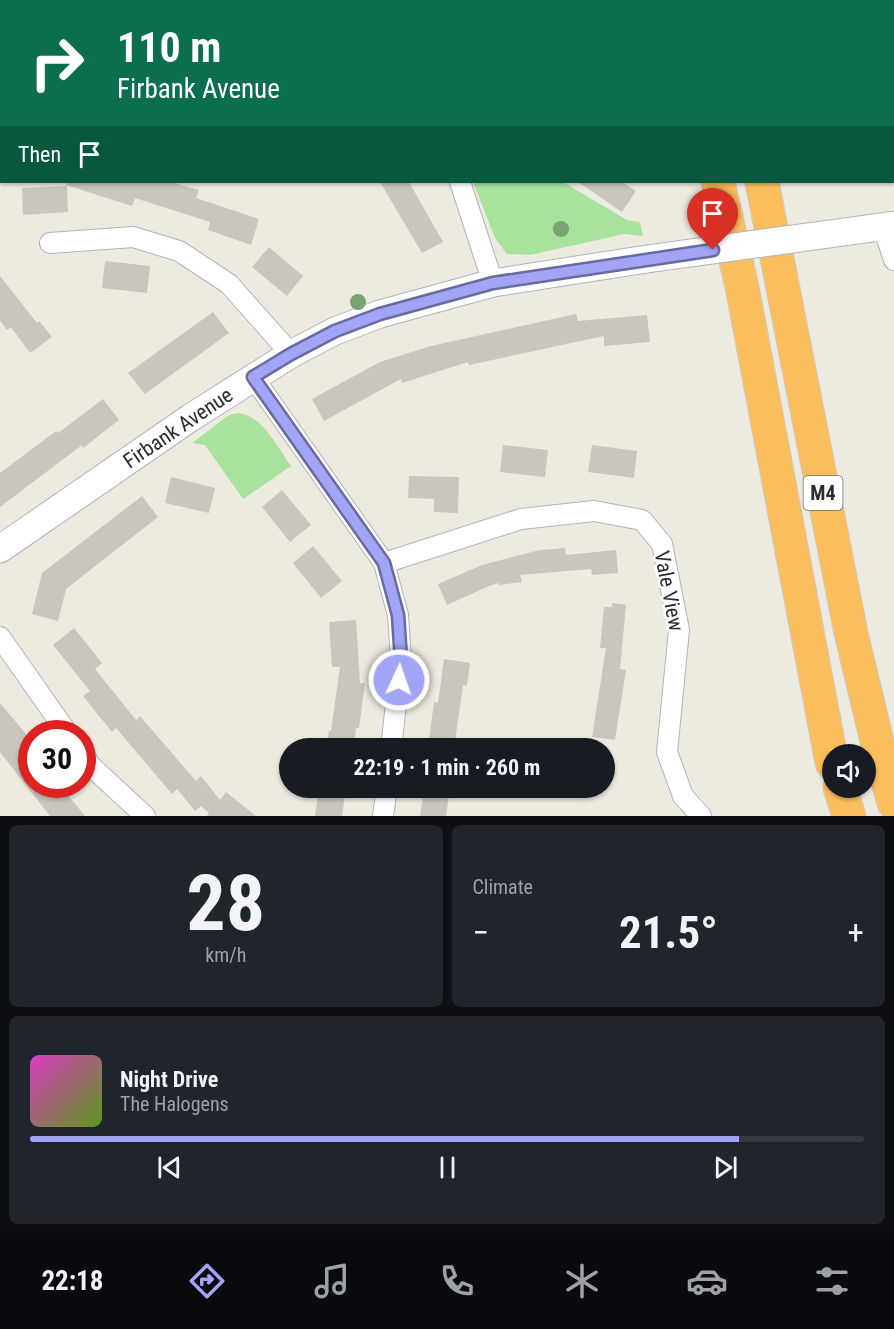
<!DOCTYPE html>
<html lang="en">
<head>
<meta charset="utf-8">
<style>
	:root { --surface:#171b24; --page:#20242c; --text:#f1f3f6; --muted:#9ea1a6; --line:#363941; --accent:#a2a4f6 }
	body { margin:0; font-family:"Roboto Condensed",sans-serif; background:var(--page); color:var(--text); height:100vh; display:flex; flex-direction:column; font-size:22px; white-space:nowrap }
	* { box-sizing:border-box; margin:0 }
	p { font-size:20px; color:var(--muted) }
	.icon { flex:none; width:33px; height:33px; fill:none; stroke:currentColor; stroke-width:2; stroke-linecap:round; stroke-linejoin:round }
	.map { position:relative; height:816px; overflow:hidden }
	.drawer { display:flex; flex-direction:column; gap:9px; padding:9px; background:#0d0f14; flex:1 }
	.drawer>* { flex:none }
	.guide { position:absolute; left:0px; top:0px; width:894px; height:183px; box-shadow:0 2px 4px #0004; background:#0b6e4f; color:#fff; overflow:hidden }
	.controls { position:absolute; left:822px; top:744px; display:grid; gap:12px }
	.controls a { display:grid; place-items:center; width:54px; height:54px; border-radius:50%; background:var(--surface); box-shadow:0 2px 4px #0004; font-size:30px }
	.speed { position:absolute; left:18px; top:720px; display:flex; gap:12px; font-size:30px; font-weight:700; text-align:center }
	.speed>* { display:grid; place-content:center; width:78px; height:78px; border-radius:50%; background:var(--surface); box-shadow:0 2px 4px #0004; line-height:1 }
	.speed .limit { border:9px solid #d22; background:#fff; color:#111 }
	.pin { position:absolute; display:grid; place-items:center; width:51px; height:51px; color:#fff; margin:-62px -26px; border-radius:50% 50% 50% 0; rotate:-45deg; box-shadow:0 0 6px #0007 }
	.pin .icon { rotate:45deg }
	.me { position:absolute; width:66px; margin:-33px; rotate:3deg; stroke-linejoin:round; filter:drop-shadow(0 0 4px #0008) }
	.turn { display:flex; align-items:center; gap:21px; height:126px; padding:0 18px; font-size:27px }
	.turn .icon { width:78px; height:78px; stroke-width:2.5 }
	.turn b { display:block; font-size:42px; line-height:51px }
	.then { display:flex; align-items:center; height:57px; padding:0 18px; background:#0003; gap:12px; font-size:22px }
	.big { font-size:45px; font-weight:700; line-height:1.1 }
	.drawer .widget { flex:1; display:flex; flex-direction:column; justify-content:center; gap:9px; min-width:0; padding:0 21px; border-radius:9px; background:var(--page) }
	.drawer .dial { align-items:center; gap:0 }
	.dial b { font-size:78px; line-height:1 }
	.song { display:flex; align-items:center; gap:18px }
	.cover { width:72px; height:72px; border-radius:9px; background:linear-gradient(135deg,hsl(310 70% 55%),hsl(90 70% 35%)) }
	.played { height:6px; border-radius:3px; background:linear-gradient(90deg,var(--accent) 85%,var(--line) 85%) }
	.keys { display:flex; justify-content:space-around; direction:ltr }
	.heat { display:flex; justify-content:space-between; align-items:center; font-size:33px; direction:ltr }
	.drawer .tiles { flex:1; display:grid; gap:9px; grid-template-columns:1fr 1fr }
	.widget:last-child { grid-column:span 2 }
	.trip { position:absolute; left:279px; top:738px; width:336px; height:60px; border-radius:30px; background:var(--surface); box-shadow:0 2px 4px #0004; font-weight:700; line-height:60px; text-align:center }
	.tabs { display:flex; height:96px; justify-content:space-around; align-items:center; background:#090b0e; color:var(--muted) }
	.tabs .icon { width:42px; height:42px }
	.tabs .active { color:var(--accent) }
	.tabs b { font-size:27px; color:var(--text) }
	.map>svg:first-child { display:block }
	.green { fill:#a8e39d }
	.building { fill:#c9c6be }
	.lines { fill:none; stroke-linecap:round; stroke-linejoin:round }
	.lane-casing { stroke:#b2b2bf; stroke-width:11 }
	.street-casing { stroke:#b2b2bf; stroke-width:22 }
	.secondary-casing { stroke:#b2b2bf; stroke-width:29 }
	.highway-casing { stroke:#ccc; stroke-width:35 }
	.lane { stroke:#fff; stroke-width:9 }
	.street { stroke:#fff; stroke-width:20 }
	.secondary { stroke:#fff; stroke-width:27 }
	.highway { stroke:#fbbe5c; stroke-width:33 }
	.secondary-bridge-casing { stroke:#b2b2bf; stroke-width:29; stroke-linecap:butt }
	.secondary-bridge { stroke:#fff; stroke-width:27 }
	.tree { fill:#7ba374 }
	.route-casing { stroke:#696ba0; stroke-width:15 }
	.route { stroke:#a2a4f6; stroke-width:10 }
	.labels { text-anchor:middle; stroke-width:5; stroke-linejoin:round; paint-order:stroke }
	.shield { fill:#fff; stroke:#6b6b6b; stroke-width:1.5 }
	.shield-label { font-size:20px; font-weight:bold; fill:#2c2c2c }
	.street-label { font-size:21px; fill:#2c2c2c; stroke:#fff }
</style>
</head>
<body>
<div class="map">
<svg width="894" height="816" viewBox="0 0 894 816">
	<rect width="100%" height="100%" fill="#edeadf"/>
	<path class="green" d="M 473,182 L 563,182 L 627,220 L 640,222 L 643,236 L 624,234 L 530,255 L 507,254 L 495,238 Z
		M 237,413 C 262,414 277,447 291,466 L 243,499 L 205,445 L 192,443 L 229,415 Z"/>
	<path class="building" d="M 67,182 L 170,182 L 199,190 L 196,198 L 259,219 L 251,245 L 208,230 L 210,222 L 135,198 L 132,206 L 66,185 Z
		M 380,182 L 409,182 L 443,242 L 422,253 Z
		M 578,182 L 622,182 L 636,191 L 622,212 Z
		M 67,186 L 68,212 L 23,215 L 22,188 Z
		M 269,247 L 303,276 L 287,296 L 252,267 Z
		M 105,261 L 150,266 L 147,293 L 102,288 Z
		M 0,276 L 37,323 L 39,321 L 52,337 L 30,353 L 11,327 L 7,330 L 0,320 Z
		M 213,312 L 229,333 L 145,394 L 128,373 Z
		M 576,314 L 578,321 L 647,315 L 650,342 L 604,346 L 604,336 L 469,365 L 468,362 L 402,383 L 401,379 L 324,421 L 312,399 L 380,362 L 431,346 Z
		M 103,399 L 119,420 L 83,448 L 82,445 L 0,507 L 0,473 L 56,431 L 58,433 Z
		M 503,445 L 548,450 L 545,477 L 500,472 Z
		M 592,445 L 637,451 L 634,478 L 588,472 Z
		M 409,476 L 459,477 L 458,513 L 434,512 L 434,499 L 408,498 Z
		M 171,477 L 215,488 L 209,513 L 165,503 Z
		M 282,490 L 311,525 L 290,542 L 262,507 Z
		M 142,496 L 158,517 L 66,589 L 58,621 L 32,614 L 42,573 Z
		M 313,546 L 342,581 L 321,598 L 293,563 Z
		M 565,548 L 566,555 L 616,550 L 618,573 L 592,575 L 591,569 L 520,575 L 522,582 L 499,585 L 498,583 L 489,586 L 447,605 L 438,584 L 482,565 L 540,550 Z
		M 612,603 L 626,605 L 620,669 L 626,670 L 615,740 L 592,737 L 606,648 L 600,648 L 604,607 L 612,607 Z
		M 356,620 L 360,683 L 365,683 L 359,728 L 356,728 L 354,748 L 326,748 L 329,731 L 331,731 L 340,667 L 332,667 L 329,622 Z
		M 74,628 L 102,663 L 95,669 L 136,720 L 140,716 L 196,781 L 201,776 L 220,800 L 226,792 L 256,816 L 207,816 L 209,813 L 201,806 L 195,811 L 177,789 L 172,794 L 116,728 L 112,732 L 83,696 L 90,691 L 53,645 Z
		M 444,659 L 470,663 L 467,686 L 463,685 L 454,748 L 428,747 L 434,702 L 438,703 Z
		M 0,703 L 32,741 L 32,784 L 59,784 L 85,816 L 50,816 L 0,752 Z
		M 319,788 L 346,788 L 342,816 L 315,816 Z
		M 424,788 L 450,788 L 446,816 L 420,816 Z"/>
	<g class="lines">
		<g class="lane-casing">
			<path id="lane" d="M 466,0 L 467,2
				M 254,2 L 254,0"/>
		</g>
		<g class="street-casing">
			<path id="street" d="M 303,0 L 306,2
				M 564,2 L 565,0
				M 460,182 L 493,283
				M 883,226 L 894,260
				M 50,243 L 133,237 L 179,251 L 229,284 L 291,354
				M 253,377 L 384,563 L 398,615 L 401,660 L 391,748
				M 384,563 L 521,519 L 594,511 L 642,520 L 662,544 L 679,630 L 667,752 L 683,796 L 701,816
				M 0,637 L 68,734
				M 82,754 L 92,767 L 145,816
				M 383,816 L 387,788"/>
		</g>
		<g class="secondary-casing">
			<path id="secondary" d="M 844,232 L 894,225
				M 0,549 L 190,418 L 291,354 L 335,331 L 380,314 L 493,283 L 647,259"/>
		</g>
		<g class="highway-casing">
			<path id="highway" d="M 675,0 L 675,2
				M 723,0 L 723,2
				M 718,182 L 742,287 L 832,763
				M 762,182 L 851,633 L 881,758 L 894,803
				M 840,788 L 849,816"/>
		</g>
		<use href="#lane" class="lane"/>
		<use href="#street" class="street"/>
		<use href="#secondary" class="secondary"/>
		<use href="#highway" class="highway"/>
		<g class="secondary-bridge-casing">
			<path id="secondary-bridge" d="M 647,259 L 844,232"/>
		</g>
		<use href="#secondary-bridge" class="secondary-bridge"/>
	</g>
	<g class="tree">
		<circle cx="561" cy="229" r="8"/>
		<circle cx="358" cy="302" r="8"/>
	</g>
	<g class="lines">
		<g class="route-casing">
			<path id="route" d="M 399,680 L 401,660 L 398,615 L 384,563 L 253,377 L 291,354 L 335,331 L 380,314 L 493,283 L 713,250"/>
		</g>
		<use href="#route" class="route"/>
	</g>
	<g class="labels">
		<rect class="shield" x="803.5" y="476" width="39" height="34" rx="4.5"/>
		<g class="shield-label">
			<text x="823" y="500">M4</text>
		</g>
		<g class="street-label">
			<text transform="translate(178 428) rotate(-34)" y="7">Firbank Avenue</text>
			<text transform="translate(669 591) rotate(79)" y="7">Vale View</text>
		</g>
	</g>
</svg>
<div class="controls">
<a><svg class="icon" aria-label="sound" viewBox="0 0 24 24"><path d="M4 9h4l5-4v14l-5-4H4zM17 9q2 3 0 6"/></svg></a>
</div>
<div class="speed"><div class="limit">30</div></div>
<div class="pin" style="left:713px;top:250px;background:#d93025"><svg class="icon" aria-label="arrive" viewBox="0 0 24 24"><path d="M6 21V4h12l-3 4 3 4H6"/></svg></div>
<svg class="me" style="left:399px;top:680px" viewBox="-20 -20 40 40"><circle r="17" fill="#a2a4f6" stroke="#fff" stroke-width="3"/><path d="M0-11L8 9 0 5-8 9z" fill="#fff"/></svg>
<div class="trip">22:19 · 1 min · 260 m</div>
<div class="guide">
<div class="turn"><svg class="icon" aria-label="right" viewBox="0 0 24 24"><path d="M7 20v-9h11M14 6l5 5-5 5"/></svg><div><b>110 m</b>Firbank Avenue</div></div>
<div class="then">Then<svg class="icon" aria-label="arrive" viewBox="0 0 24 24"><path d="M6 21V4h12l-3 4 3 4H6"/></svg></div>
</div>
</div>
<section class="drawer">
<div class="tiles">
<div class="widget dial"><b>28</b><p>km/h</p></div>
<div class="widget"><p>Climate</p>
<div class="heat"><a>−</a><b class="big">21.5°</b><a>+</a></div>
</div>
<div class="widget">
<div class="song"><i class="cover"></i><div><b>Night Drive</b><p>The Halogens</p></div></div>
<div class="played"></div>
<div class="keys"><svg class="icon" aria-label="previous" viewBox="0 0 24 24"><path d="M18 5L8 12l10 7zM5 5v14"/></svg><svg class="icon" aria-label="pause" viewBox="0 0 24 24"><path d="M8 5v14M16 5v14"/></svg><svg class="icon" aria-label="next" viewBox="0 0 24 24"><path d="M6 5l10 7-10 7zM19 5v14"/></svg></div>
</div>
</div>
</section>
<nav class="tabs">
<b>22:18</b>
<svg class="icon active" aria-label="directions" viewBox="0 0 24 24"><path d="M12 3l9 9-9 9-9-9zM9 14v-3h6M13 9l2 2-2 2"/></svg>
<svg class="icon" aria-label="music" viewBox="0 0 24 24"><path d="M9 18V5l10-2v13"/><circle cx="6" cy="18" r="3"/><circle cx="16" cy="16" r="3"/></svg>
<svg class="icon" aria-label="phone" viewBox="0 0 24 24"><path d="M5 4h4l2 5-3 2q2 4 5 5l2-3 5 2v4C11 20 4 13 5 4z"/></svg>
<svg class="icon" aria-label="climate" viewBox="0 0 24 24"><path d="M12 3v18M4 7l16 10M4 17L20 7"/></svg>
<svg class="icon" aria-label="car" viewBox="0 0 24 24"><path d="M5 17H2v-5l4-1 3-4h7l3 4 3 1v5h-3M9 17h6M6 11h13"/><circle cx="7" cy="17" r="2"/><circle cx="17" cy="17" r="2"/></svg>
<svg class="icon" aria-label="filters" viewBox="0 0 24 24"><path d="M4 7h16M4 17h16"/><circle cx="9" cy="7" r="2"/><circle cx="15" cy="17" r="2"/></svg>
</nav>
</body>
</html>
